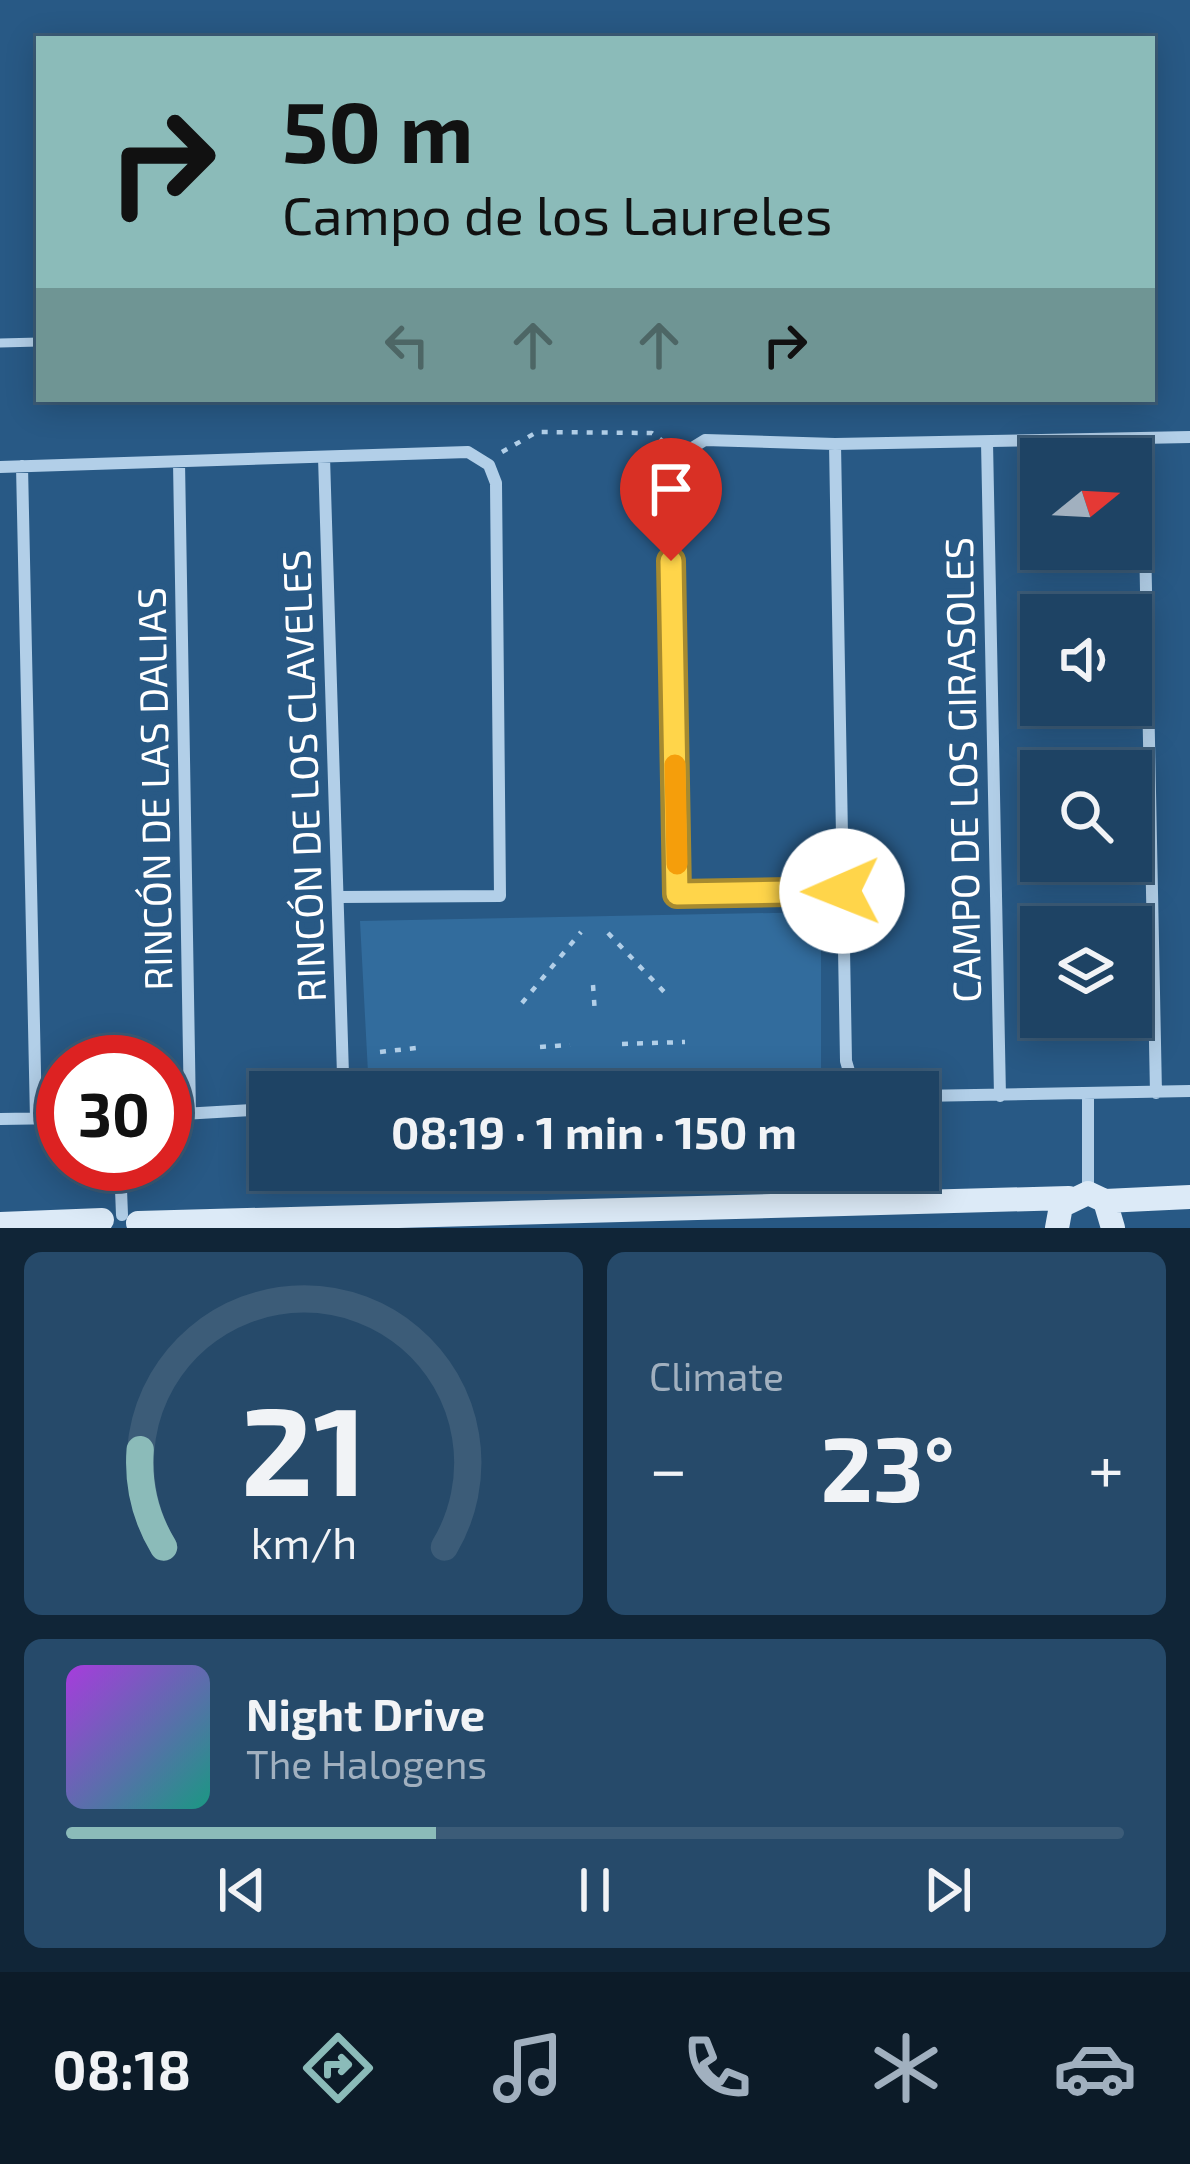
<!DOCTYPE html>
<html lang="en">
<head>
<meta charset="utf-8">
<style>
	:root { --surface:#1e4364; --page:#264a6a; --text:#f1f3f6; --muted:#a1b0bf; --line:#3c5c78; --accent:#8bbbb9 }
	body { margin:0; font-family:"Exo 2",sans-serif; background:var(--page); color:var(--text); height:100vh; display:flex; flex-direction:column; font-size:45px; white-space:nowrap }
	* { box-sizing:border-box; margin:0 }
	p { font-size:39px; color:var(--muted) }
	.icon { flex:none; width:66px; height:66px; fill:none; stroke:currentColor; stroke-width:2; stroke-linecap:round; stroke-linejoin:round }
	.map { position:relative; height:1228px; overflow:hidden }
	.side { display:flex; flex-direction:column; gap:24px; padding:24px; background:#102537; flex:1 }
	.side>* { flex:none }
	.top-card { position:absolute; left:36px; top:36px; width:1119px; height:366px; border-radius:0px; box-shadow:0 6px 30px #0003,0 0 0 3px var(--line); background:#8bbbb9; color:#111; overflow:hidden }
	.needle { width:78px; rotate:72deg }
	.buttons { position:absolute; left:1020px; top:438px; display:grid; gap:24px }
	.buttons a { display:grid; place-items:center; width:132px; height:132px; border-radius:0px; background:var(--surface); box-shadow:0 6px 30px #0003,0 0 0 3px var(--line); font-size:60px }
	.speed { position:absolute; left:36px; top:1035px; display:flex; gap:24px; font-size:60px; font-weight:700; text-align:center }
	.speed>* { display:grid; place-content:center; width:156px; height:156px; border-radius:50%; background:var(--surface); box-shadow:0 6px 30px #0003,0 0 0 3px var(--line); line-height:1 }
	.speed .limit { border:18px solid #d22; background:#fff; color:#111 }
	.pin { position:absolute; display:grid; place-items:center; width:102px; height:102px; color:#fff; margin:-123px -51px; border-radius:50% 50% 50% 0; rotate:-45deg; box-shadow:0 0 12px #0007 }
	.pin .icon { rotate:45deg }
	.me { position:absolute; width:132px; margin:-66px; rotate:269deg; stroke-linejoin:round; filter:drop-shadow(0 0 9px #0008) }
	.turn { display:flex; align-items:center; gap:42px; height:252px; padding:0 48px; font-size:54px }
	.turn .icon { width:156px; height:156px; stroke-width:2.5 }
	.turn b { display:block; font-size:84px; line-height:102px }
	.lanes { display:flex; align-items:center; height:114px; padding:0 48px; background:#0003; justify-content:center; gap:60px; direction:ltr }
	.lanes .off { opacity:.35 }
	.big { font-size:90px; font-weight:700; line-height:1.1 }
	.side .widget { flex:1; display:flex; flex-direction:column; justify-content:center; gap:18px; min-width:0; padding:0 42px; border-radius:18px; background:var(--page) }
	.side .dial { align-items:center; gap:0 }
	.dial svg { height:312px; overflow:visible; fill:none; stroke:var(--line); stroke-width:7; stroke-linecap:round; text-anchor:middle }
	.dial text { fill:var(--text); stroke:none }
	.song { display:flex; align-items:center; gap:36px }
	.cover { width:144px; height:144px; border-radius:18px; background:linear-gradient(135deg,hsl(280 70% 55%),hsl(170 70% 35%)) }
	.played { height:12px; border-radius:6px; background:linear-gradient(90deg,var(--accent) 35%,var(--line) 35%) }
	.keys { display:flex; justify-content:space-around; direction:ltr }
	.heat { display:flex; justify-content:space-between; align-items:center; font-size:66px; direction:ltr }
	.side .tiles { flex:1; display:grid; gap:24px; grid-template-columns:1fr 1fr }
	.widget:last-child { grid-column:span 2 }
	.trip { position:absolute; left:249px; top:1071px; width:690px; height:120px; border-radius:0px; background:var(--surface); box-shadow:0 6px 30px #0003,0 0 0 3px var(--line); font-weight:700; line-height:120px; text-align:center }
	.menu { display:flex; height:192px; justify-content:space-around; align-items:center; background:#0c1b28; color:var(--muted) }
	.menu .icon { width:84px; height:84px }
	.menu .selected { color:var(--accent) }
	.menu b { font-size:54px; color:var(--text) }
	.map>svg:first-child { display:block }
	.green { fill:#326c9d }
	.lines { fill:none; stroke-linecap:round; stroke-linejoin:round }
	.path { stroke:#b2cfe8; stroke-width:4.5; stroke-dasharray:6 9; stroke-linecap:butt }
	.lane { stroke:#b2cfe8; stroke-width:9 }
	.street { stroke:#b2cfe8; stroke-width:12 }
	.secondary { stroke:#dceaf7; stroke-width:24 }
	.route-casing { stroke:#a68a30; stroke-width:30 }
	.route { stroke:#ffd54a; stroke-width:21 }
	.slow { stroke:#f59e0b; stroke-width:21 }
	.labels { text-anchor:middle; stroke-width:12; stroke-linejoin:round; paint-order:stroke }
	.street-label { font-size:39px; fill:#fff; stroke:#285985 }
</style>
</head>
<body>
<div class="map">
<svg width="1190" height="1228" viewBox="0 0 1190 1228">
	<rect width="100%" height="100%" fill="#285985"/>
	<path class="green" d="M 821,912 L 821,1092 L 369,1092 L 360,921 Z
		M 373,1170 L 715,1170 L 374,1187 Z"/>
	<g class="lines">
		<path class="path" d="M 502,452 L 537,432 L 652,433 L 665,443
			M 608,933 L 668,996
			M 593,985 L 595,1014
			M 522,1003 L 581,932
			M 622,1044 L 685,1042
			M 540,1047 L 570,1045
			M 380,1052 L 416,1048
			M 595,1071 L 597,1092
			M 530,1080 L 553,1092
			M 631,1092 L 665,1079"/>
		<path class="lane" d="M 0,343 L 39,342"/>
		<path class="street" d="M 1143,439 L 1156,1093
			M 987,442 L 1000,1096
			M 835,444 L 846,1061 L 851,1078 L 865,1092
			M 324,457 L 343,1075 L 339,1092
			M 179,462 L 190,1114
			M 22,466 L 36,1119
			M 0,467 L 468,452 L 489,465 L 496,483 L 500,896 L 339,897
			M 842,891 L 677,894 L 670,475 L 674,459 L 705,440 L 835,444 L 1190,437
			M 1088,1095 L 1088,1193
			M 918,1096 L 1190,1091
			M 165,1115 L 270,1109
			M 0,1119 L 63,1118
			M 120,1164 L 122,1215"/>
		<path class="secondary" d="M 1105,1201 L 1190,1197
			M 138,1223 L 1069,1198
			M 0,1224 L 102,1220
			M 1057,1228 L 1061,1206 L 1088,1193 L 1105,1201 L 1113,1228"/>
	</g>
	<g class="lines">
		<g class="route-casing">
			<path id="route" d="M 671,561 L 677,894 L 842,891"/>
		</g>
		<use href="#route" class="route"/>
		<path class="slow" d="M 675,765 L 677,864"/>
	</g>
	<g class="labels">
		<g class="street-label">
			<text transform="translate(963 770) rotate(-91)" y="14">CAMPO DE LOS GIRASOLES</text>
			<text transform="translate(304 776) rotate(-92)" y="14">RINCÓN DE LOS CLAVELES</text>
			<text transform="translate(155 789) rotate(-91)" y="14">RINCÓN DE LAS DALIAS</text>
		</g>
	</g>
</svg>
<div class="buttons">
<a><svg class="needle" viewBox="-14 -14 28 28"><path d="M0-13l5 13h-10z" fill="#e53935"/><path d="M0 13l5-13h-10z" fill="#a1b0bf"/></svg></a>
<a><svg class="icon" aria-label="sound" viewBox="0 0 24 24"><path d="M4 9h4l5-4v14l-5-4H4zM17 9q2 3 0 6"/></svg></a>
<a><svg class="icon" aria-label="search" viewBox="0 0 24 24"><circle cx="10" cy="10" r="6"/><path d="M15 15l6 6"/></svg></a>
<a><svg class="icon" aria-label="layers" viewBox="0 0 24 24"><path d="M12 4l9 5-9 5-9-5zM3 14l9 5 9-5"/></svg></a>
</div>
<div class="speed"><div class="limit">30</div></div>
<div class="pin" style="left:671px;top:561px;background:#d93025"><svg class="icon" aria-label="arrive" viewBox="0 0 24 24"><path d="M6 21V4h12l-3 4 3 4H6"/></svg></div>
<svg class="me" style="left:842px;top:891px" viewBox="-20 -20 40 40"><circle r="19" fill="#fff"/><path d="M0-13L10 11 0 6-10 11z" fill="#ffd54a"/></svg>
<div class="trip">08:19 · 1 min · 150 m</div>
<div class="top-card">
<div class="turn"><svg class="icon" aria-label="right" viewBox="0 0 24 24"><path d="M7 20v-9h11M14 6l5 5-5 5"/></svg><div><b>50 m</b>Campo de los Laureles</div></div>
<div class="lanes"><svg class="icon off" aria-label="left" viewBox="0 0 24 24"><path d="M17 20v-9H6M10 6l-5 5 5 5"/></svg><svg class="icon off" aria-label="ahead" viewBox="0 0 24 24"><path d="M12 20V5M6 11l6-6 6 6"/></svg><svg class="icon off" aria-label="ahead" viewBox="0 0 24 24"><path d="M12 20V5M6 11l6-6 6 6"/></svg><svg class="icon" aria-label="right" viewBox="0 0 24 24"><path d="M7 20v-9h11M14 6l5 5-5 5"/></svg></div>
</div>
</div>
<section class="side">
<div class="tiles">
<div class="widget dial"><svg viewBox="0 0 100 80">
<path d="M14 69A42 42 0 1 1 86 69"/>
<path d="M14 69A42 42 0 0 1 8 44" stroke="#8bbbb9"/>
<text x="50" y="56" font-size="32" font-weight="700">21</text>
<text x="50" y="72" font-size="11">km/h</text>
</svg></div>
<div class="widget"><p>Climate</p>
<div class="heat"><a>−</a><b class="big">23°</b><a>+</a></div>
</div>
<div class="widget">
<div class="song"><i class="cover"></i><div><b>Night Drive</b><p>The Halogens</p></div></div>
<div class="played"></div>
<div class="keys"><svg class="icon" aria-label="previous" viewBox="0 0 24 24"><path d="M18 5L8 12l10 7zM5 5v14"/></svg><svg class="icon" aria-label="pause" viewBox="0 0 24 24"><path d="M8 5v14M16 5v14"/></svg><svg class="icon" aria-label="next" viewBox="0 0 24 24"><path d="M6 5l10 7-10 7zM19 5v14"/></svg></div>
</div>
</div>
</section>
<nav class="menu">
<b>08:18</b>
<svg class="icon selected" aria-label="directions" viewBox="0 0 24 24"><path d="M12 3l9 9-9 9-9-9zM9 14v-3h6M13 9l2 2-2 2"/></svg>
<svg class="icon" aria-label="music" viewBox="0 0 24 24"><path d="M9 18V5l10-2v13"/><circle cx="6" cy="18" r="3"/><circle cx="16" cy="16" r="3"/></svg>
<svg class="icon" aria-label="phone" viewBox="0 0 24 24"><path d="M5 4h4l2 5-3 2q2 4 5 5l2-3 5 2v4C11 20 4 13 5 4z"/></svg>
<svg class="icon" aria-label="climate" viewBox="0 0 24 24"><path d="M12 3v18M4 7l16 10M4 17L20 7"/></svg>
<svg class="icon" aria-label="car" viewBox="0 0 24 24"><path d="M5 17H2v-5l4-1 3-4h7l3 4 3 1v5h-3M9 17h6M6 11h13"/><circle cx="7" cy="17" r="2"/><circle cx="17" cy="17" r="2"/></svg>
</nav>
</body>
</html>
